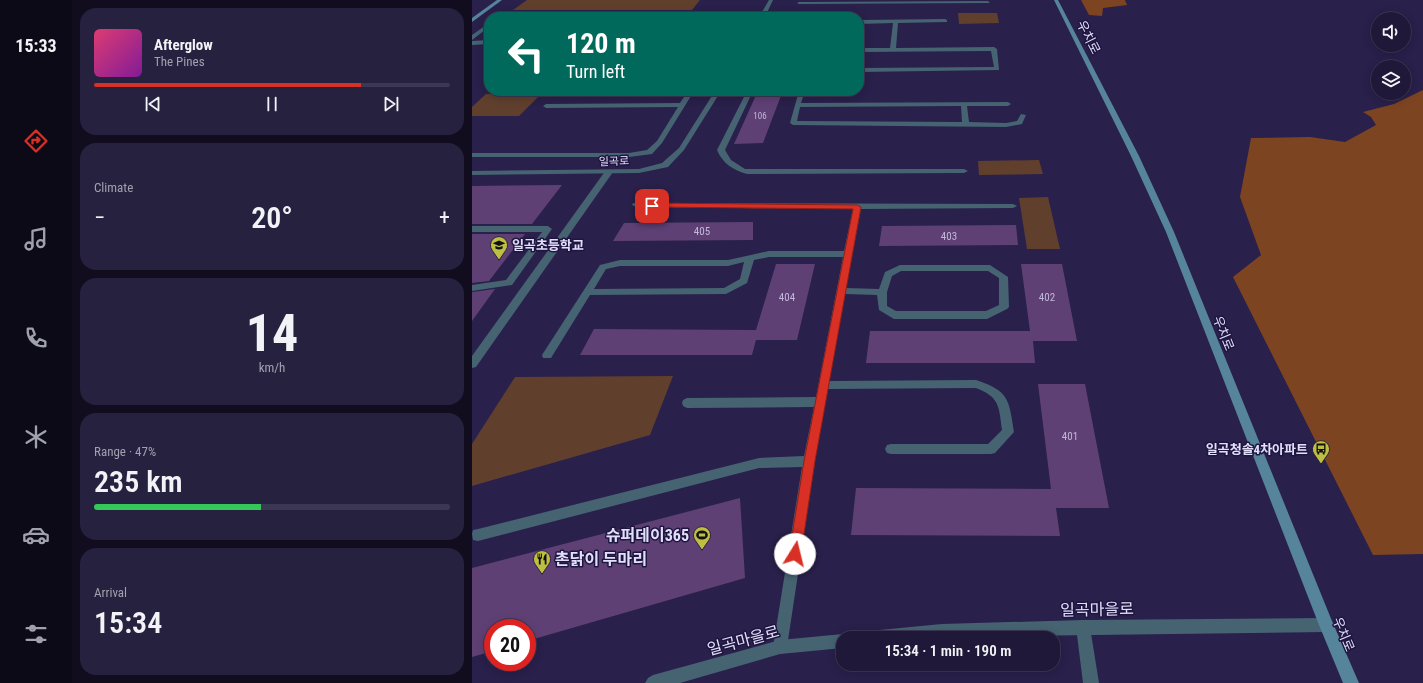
<!DOCTYPE html>
<html lang="en">
<head>
<meta charset="utf-8">
<style>
	:root { --surface:#1f1838; --page:#272140; --text:#f1f3f6; --muted:#a1a0ae; --line:#3c3753; --accent:#d93025 }
	body { margin:0; font-family:"Roboto Condensed","Noto Sans KR",sans-serif; background:var(--page); color:var(--text); height:100vh; display:flex; flex-direction:column; font-size:15px; white-space:nowrap }
	* { box-sizing:border-box; margin:0 }
	p { font-size:13px; color:var(--muted) }
	.icon { flex:none; width:22px; height:22px; fill:none; stroke:currentColor; stroke-width:2; stroke-linecap:round; stroke-linejoin:round }
	.map { position:relative; flex:1; overflow:hidden }
	.drawer { display:flex; flex-direction:column; gap:8px; padding:8px; background:#110d1f; width:400px }
	.drawer>* { flex:none }
	.top-card { position:absolute; left:12px; top:12px; width:380px; height:84px; border-radius:16px; box-shadow:0 2px 10px #0003,0 0 0 1px var(--line); background:#00695c; color:#fff; overflow:hidden }
	.tools { position:absolute; left:899px; top:12px; display:grid; gap:8px }
	.tools a { display:grid; place-items:center; width:40px; height:40px; border-radius:50%; background:var(--surface); box-shadow:0 2px 10px #0003,0 0 0 1px var(--line); font-size:20px }
	.speed { position:absolute; left:12px; top:619px; display:flex; gap:8px; font-size:20px; font-weight:700; text-align:center }
	.speed>* { display:grid; place-content:center; width:52px; height:52px; border-radius:50%; background:var(--surface); box-shadow:0 2px 10px #0003,0 0 0 1px var(--line); line-height:1 }
	.speed .limit { border:6px solid #d22; background:#fff; color:#111 }
	.pin { position:absolute; display:grid; place-items:center; width:34px; height:34px; color:#fff; margin:-17px; border-radius:8px; box-shadow:0 2px 6px #0006 }
	.me { position:absolute; width:44px; margin:-22px; rotate:9deg; stroke-linejoin:round; filter:drop-shadow(0 0 3px #0008) }
	.turn { display:flex; align-items:center; gap:14px; height:84px; padding:0 16px; font-size:18px }
	.turn .icon { width:52px; height:52px; stroke-width:2.5 }
	.turn b { display:block; font-size:28px; line-height:34px }
	.big { font-size:30px; font-weight:600; line-height:1.1 }
	.drawer .card { flex:1; display:flex; flex-direction:column; justify-content:center; gap:6px; min-width:0; padding:0 14px; border-radius:16px; background:var(--page) }
	.drawer .dial { align-items:center; gap:0 }
	.dial b { font-size:52px; line-height:1 }
	.song { display:flex; align-items:center; gap:12px }
	.cover { width:48px; height:48px; border-radius:6px; background:linear-gradient(135deg,hsl(340 70% 55%),hsl(290 70% 35%)) }
	.played { height:4px; border-radius:2px; background:linear-gradient(90deg,var(--accent) 75%,var(--line) 75%) }
	.keys { display:flex; justify-content:space-around; direction:ltr }
	.heat { display:flex; justify-content:space-between; align-items:center; font-size:22px; direction:ltr }
	.charge { height:6px; border-radius:3px; background:linear-gradient(90deg,#34c759 47%,var(--line) 0) }
	.trip { position:absolute; left:364px; top:631px; width:224px; height:40px; border-radius:16px; background:var(--surface); box-shadow:0 2px 10px #0003,0 0 0 1px var(--line); font-weight:600; line-height:40px; text-align:center }
	main { display:flex; flex:1; min-height:0 }
	.menu { display:flex; flex-direction:column; width:72px; justify-content:space-around; align-items:center; background:#0c0a16; color:var(--muted) }
	.menu .icon { width:28px; height:28px }
	.menu .selected { color:var(--accent) }
	.menu b { font-size:18px; color:var(--text) }
	.map>svg:first-child { display:block }
	.green { fill:#603f2d }
	.forest { fill:#7d4422 }
	.building { fill:#5f4075 }
	.lines { fill:none; stroke-linecap:round; stroke-linejoin:round }
	.service { fill:#466372; fill-rule:evenodd }
	.pedestrian { fill:#466372; fill-rule:evenodd }
	.minor { fill:#466372; fill-rule:evenodd }
	.tertiary { fill:#466372; fill-rule:evenodd }
	.secondary { fill:#55849b; fill-rule:evenodd }
	.route { fill:#d93025; stroke:#8d1f18 }
	.labels { text-anchor:middle; stroke-width:3; stroke-linejoin:round; paint-order:stroke }
	.far-number-label { font-size:9px; fill:#c1b7da }
	.far-street-label { font-size:11px; fill:#e2dffb; stroke:#1f1640 }
	.number-label { font-size:11px; fill:#c1b7da }
	.street-label { font-size:13px; fill:#e2dffb; stroke:#1f1640 }
	.poi-label { font-size:13px; font-weight:bold; fill:#e2dffb; stroke:#1f1640; text-anchor:start }
	.near-poi-label { font-size:16px; font-weight:bold; fill:#e2dffb; stroke:#1f1640; text-anchor:end }
	.near-street-label { font-size:16px; fill:#e2dffb; stroke:#1f1640 }
</style>
</head>
<body>
<main>
<nav class="menu">
<b>15:33</b>
<svg class="icon selected" aria-label="directions" viewBox="0 0 24 24"><path d="M12 3l9 9-9 9-9-9zM9 14v-3h6M13 9l2 2-2 2"/></svg>
<svg class="icon" aria-label="music" viewBox="0 0 24 24"><path d="M9 18V5l10-2v13"/><circle cx="6" cy="18" r="3"/><circle cx="16" cy="16" r="3"/></svg>
<svg class="icon" aria-label="phone" viewBox="0 0 24 24"><path d="M5 4h4l2 5-3 2q2 4 5 5l2-3 5 2v4C11 20 4 13 5 4z"/></svg>
<svg class="icon" aria-label="climate" viewBox="0 0 24 24"><path d="M12 3v18M4 7l16 10M4 17L20 7"/></svg>
<svg class="icon" aria-label="car" viewBox="0 0 24 24"><path d="M5 17H2v-5l4-1 3-4h7l3 4 3 1v5h-3M9 17h6M6 11h13"/><circle cx="7" cy="17" r="2"/><circle cx="17" cy="17" r="2"/></svg>
<svg class="icon" aria-label="filters" viewBox="0 0 24 24"><path d="M4 7h16M4 17h16"/><circle cx="9" cy="7" r="2"/><circle cx="15" cy="17" r="2"/></svg>
</nav>
<section class="drawer">
<div class="card">
<div class="song"><i class="cover"></i><div><b>Afterglow</b><p>The Pines</p></div></div>
<div class="played"></div>
<div class="keys"><svg class="icon" aria-label="previous" viewBox="0 0 24 24"><path d="M18 5L8 12l10 7zM5 5v14"/></svg><svg class="icon" aria-label="pause" viewBox="0 0 24 24"><path d="M8 5v14M16 5v14"/></svg><svg class="icon" aria-label="next" viewBox="0 0 24 24"><path d="M6 5l10 7-10 7zM19 5v14"/></svg></div>
</div>
<div class="card"><p>Climate</p>
<div class="heat"><a>−</a><b class="big">20°</b><a>+</a></div>
</div>
<div class="card dial"><b>14</b><p>km/h</p></div>
<div class="card"><p>Range · 47%</p><b class="big">235 km</b><div class="charge"></div></div>
<div class="card"><p>Arrival</p><b class="big">15:34</b></div>
</section>
<div class="map">
<svg width="951" height="683" viewBox="0 0 951 683">
	<rect width="100%" height="100%" fill="#29204b"/>
	<path class="green" d="M 55,0 L 228,0 L 220,10 L 41,10 Z
		M 486,13 L 525,13 L 527,23 L 487,24 Z
		M 14,94 L 69,94 L 47,116 L 0,116 L 0,107 Z
		M 567,160 L 571,174 L 507,175 L 506,161 Z
		M 576,197 L 588,249 L 555,249 L 547,198 Z
		M 201,376 L 178,435 L 0,486 L 0,444 L 43,377 Z"/>
	<path class="forest" d="M 609,0 L 653,0 L 655,5 L 631,8 L 630,16 L 617,15 Z
		M 951,90 L 951,554 L 901,555 L 761,277 L 789,255 L 768,197 L 779,138 L 838,137 L 873,142 L 904,125 L 899,117 L 891,112 L 922,104 Z"/>
	<path class="building" d="M 285,93 L 310,93 L 291,143 L 262,144 Z
		M 90,185 L 60,224 L 0,224 L 0,186 Z
		M 281,222 L 281,240 L 141,241 L 152,223 Z
		M 544,225 L 546,245 L 407,246 L 410,226 Z
		M 0,234 L 53,234 L 17,281 L 0,283 Z
		M 304,264 L 343,264 L 325,340 L 284,340 L 280,355 L 108,355 L 122,329 L 284,330 Z
		M 549,264 L 590,264 L 605,341 L 561,341 L 563,363 L 394,363 L 398,331 L 558,331 Z
		M 23,289 L 0,321 L 0,292 Z
		M 566,384 L 613,384 L 637,508 L 584,508 L 588,536 L 379,535 L 384,488 L 579,489 Z
		M 268,498 L 273,578 L 55,641 L 55,628 L 21,628 L 21,651 L 0,657 L 0,568 Z"/>
	<g class="lines">
		<path class="service" d="M 516,1 L 518,3 L 327,4 L 325,3 L 327,2 Z
			M 473,19 L 475,20 L 475,22 L 426,23 L 424,48 L 522,47 L 525,49 L 527,70 L 387,72 L 387,68 L 522,67 L 519,51 L 387,52 L 387,48 L 418,48 L 421,23 L 387,24 L 387,20 Z
			M 17,23 L 17,27 L 0,40 L 0,35 Z
			M 17,40 L 17,44 L 0,45 L 0,41 Z
			M 216,91 L 222,91 L 190,143 L 180,154 L 157,157 L 0,157 L 0,153 L 157,153 L 175,150 L 185,141 L 206,107 L 74,108 L 71,106 L 74,104 L 208,103 Z
			M 275,91 L 281,91 L 253,150 L 259,160 L 273,169 L 492,169 L 496,171 L 492,173 L 275,174 C 261,170 251,164 245,150 Z
			M 327,91 L 333,91 L 329,103 L 536,102 L 539,104 L 536,106 L 495,106 L 497,122 L 534,123 L 545,121 L 549,114 L 554,115 L 550,124 L 534,127 L 321,125 L 318,123 ZM 489,106 L 490,122 L 325,121 L 328,107 Z
			M 161,203 L 541,204 L 545,206 L 541,208 L 389,209 L 374,288 L 407,289 L 413,272 L 428,265 L 518,265 L 536,277 L 537,307 L 535,309 L 515,319 L 422,319 L 407,310 L 405,295 L 373,294 L 357,381 L 504,380 C 537,391 537,399 542,432 L 523,453 L 519,454 L 419,454 L 415,453 L 413,449 L 415,445 L 419,444 L 516,444 L 530,430 C 527,407 528,397 504,388 L 356,389 L 343,461 L 315,647 L 313,652 L 308,654 L 303,652 L 301,647 L 330,467 L 287,468 L 6,541 L 1,540 L 0,534 L 1,530 L 6,529 L 287,458 L 332,456 L 342,407 L 215,408 L 211,406 L 210,403 L 211,400 L 215,398 L 344,397 L 371,257 L 297,257 L 282,260 L 275,283 L 254,294 L 118,295 L 79,358 L 71,358 L 70,355 L 128,265 L 148,260 L 256,260 L 297,251 L 372,251 L 381,209 L 164,207 L 160,205 ZM 272,262 L 268,279 L 252,288 L 122,289 L 134,269 L 148,266 L 256,266 ZM 429,271 L 516,271 L 527,278 L 527,305 L 514,311 L 424,311 L 415,306 L 415,292 L 420,276 Z
			M 0,226 L 76,226 L 80,229 L 40,285 L 0,291 L 0,285 L 34,280 L 70,232 L 0,232 Z"/>
		<path class="pedestrian" d="M 134,170 L 140,170 L 141,172 L 4,367 L 0,368 L 0,356 Z"/>
		<path class="minor" d="M 297,0 L 301,0 L 293,17 L 287,17 Z
			M 243,91 L 249,91 L 212,150 L 196,167 L 167,173 L 0,175 L 0,171 L 167,169 L 190,163 L 207,148 Z
			M 611,620 L 616,622 L 618,627 L 627,683 L 611,683 L 604,627 L 606,622 Z"/>
		<path class="tertiary" d="M 854,618 L 859,620 L 861,625 L 859,630 L 854,632 L 390,638 L 392,633 L 397,631 L 470,624 L 611,620 Z
			M 371,634 L 376,636 L 377,638 L 371,638 L 371,648 L 308,654 L 208,683 L 173,683 L 176,678 L 181,675 L 308,640 Z"/>
		<path class="secondary" d="M 25,0 L 30,0 L 0,22 L 0,18 Z
			M 582,0 L 586,0 L 667,156 L 702,232 L 860,621 L 887,683 L 871,683 L 847,625 L 694,232 L 659,156 Z"/>
	</g>
	<path class="route" d="M 180,203 L 385,205 L 389,207 L 343,461 L 329,554 L 327,558 L 323,560 L 319,558 L 317,554 L 332,461 L 381,209 L 177,207 L 176,206 Z"/>
	<defs>
		<g id="school-pin" transform="scale(0.9)"><path d="M0 17L-7.5 6A9.5 9.5 0 1 1 7.5 6Z" fill="#bebf42" stroke="#1f1640"/><path d="M0-5L7-2L0 1L-7-2ZM-4 1L0 2.5L4 1V4Q0 6-4 4Z" fill="#111"/></g>
		<g id="bus-pin" transform="scale(0.9)"><path d="M0 17L-7.5 6A9.5 9.5 0 1 1 7.5 6Z" fill="#bebf42" stroke="#1f1640"/><path d="M-5-6H5V4H4V6H2V4H-2V6H-4V4H-5ZM-3.5-4V0h7V-4ZM-3.5 1.2v1.5H-2V1.2ZM2 1.2v1.5H3.5V1.2Z" fill="#111"/></g>
		<g id="stadium-pin" transform="scale(0.9)"><path d="M0 17L-7.5 6A9.5 9.5 0 1 1 7.5 6Z" fill="#bebf42" stroke="#1f1640"/><path d="M0-5a6.5 5 0 1 0 0 10a6.5 5 0 1 0 0-10ZM-3.5-1.8h7v3.6h-7Z" fill="#111"/></g>
		<g id="restaurant-pin" transform="scale(0.9)"><path d="M0 17L-7.5 6A9.5 9.5 0 1 1 7.5 6Z" fill="#bebf42" stroke="#1f1640"/><path d="M-5-6h1v4h1v-4h1v4h1v-4h1v5L-1.5 .5V6h-2V.5L-5-1ZM5-6V6H3V1.5H1.5Q1.5-4 5-6Z" fill="#111"/></g>
	</defs>
	<g fill-rule="evenodd">
		<use href="#school-pin" x="27" y="245"/>
		<use href="#bus-pin" x="849" y="449"/>
		<use href="#stadium-pin" x="230" y="535"/>
		<use href="#restaurant-pin" x="70" y="559"/>
	</g>
	<g class="labels">
		<g class="far-number-label">
			<text x="288" y="119">106</text>
		</g>
		<g class="far-street-label">
			<text transform="translate(142 161) rotate(-2)" y="4">일곡로</text>
		</g>
		<g class="number-label">
			<text x="230" y="235">405</text>
			<text x="477" y="240">403</text>
			<text x="315" y="301">404</text>
			<text x="575" y="301">402</text>
			<text x="598" y="440">401</text>
		</g>
		<g class="street-label">
			<text transform="translate(617 37) rotate(63)" y="5">우치로</text>
			<text transform="translate(752 333) rotate(68)" y="5">우치로</text>
			<text transform="translate(872 634) rotate(67)" y="5">우치로</text>
		</g>
		<g class="poi-label">
			<text x="40" y="250">일곡초등학교</text>
			<text x="836" y="454" text-anchor="end">일곡청솔4차아파트</text>
		</g>
		<g class="near-poi-label">
			<text x="217" y="541">슈퍼데이365</text>
			<text x="83" y="565" text-anchor="start">촌닭이 두마리</text>
		</g>
		<g class="near-street-label">
			<text transform="translate(625 609) rotate(-1)" y="6">일곡마을로</text>
			<text transform="translate(271 640) rotate(-15)" y="6">일곡마을로</text>
		</g>
	</g>
</svg>
<div class="tools">
<a><svg class="icon" aria-label="sound" viewBox="0 0 24 24"><path d="M4 9h4l5-4v14l-5-4H4zM17 9q2 3 0 6"/></svg></a>
<a><svg class="icon" aria-label="layers" viewBox="0 0 24 24"><path d="M12 4l9 5-9 5-9-5zM3 14l9 5 9-5"/></svg></a>
</div>
<div class="speed"><div class="limit">20</div></div>
<div class="pin" style="left:180px;top:206px;background:#d93025"><svg class="icon" aria-label="arrive" viewBox="0 0 24 24"><path d="M6 21V4h12l-3 4 3 4H6"/></svg></div>
<svg class="me" style="left:323px;top:554px" viewBox="-20 -20 40 40"><circle r="19" fill="#fff"/><path d="M0-13L10 11 0 6-10 11z" fill="#d93025"/></svg>
<div class="trip">15:34 · 1 min · 190 m</div>
<div class="top-card">
<div class="turn"><svg class="icon" aria-label="left" viewBox="0 0 24 24"><path d="M17 20v-9H6M10 6l-5 5 5 5"/></svg><div><b>120 m</b>Turn left</div></div>
</div>
</div>
</main>
</body>
</html>
